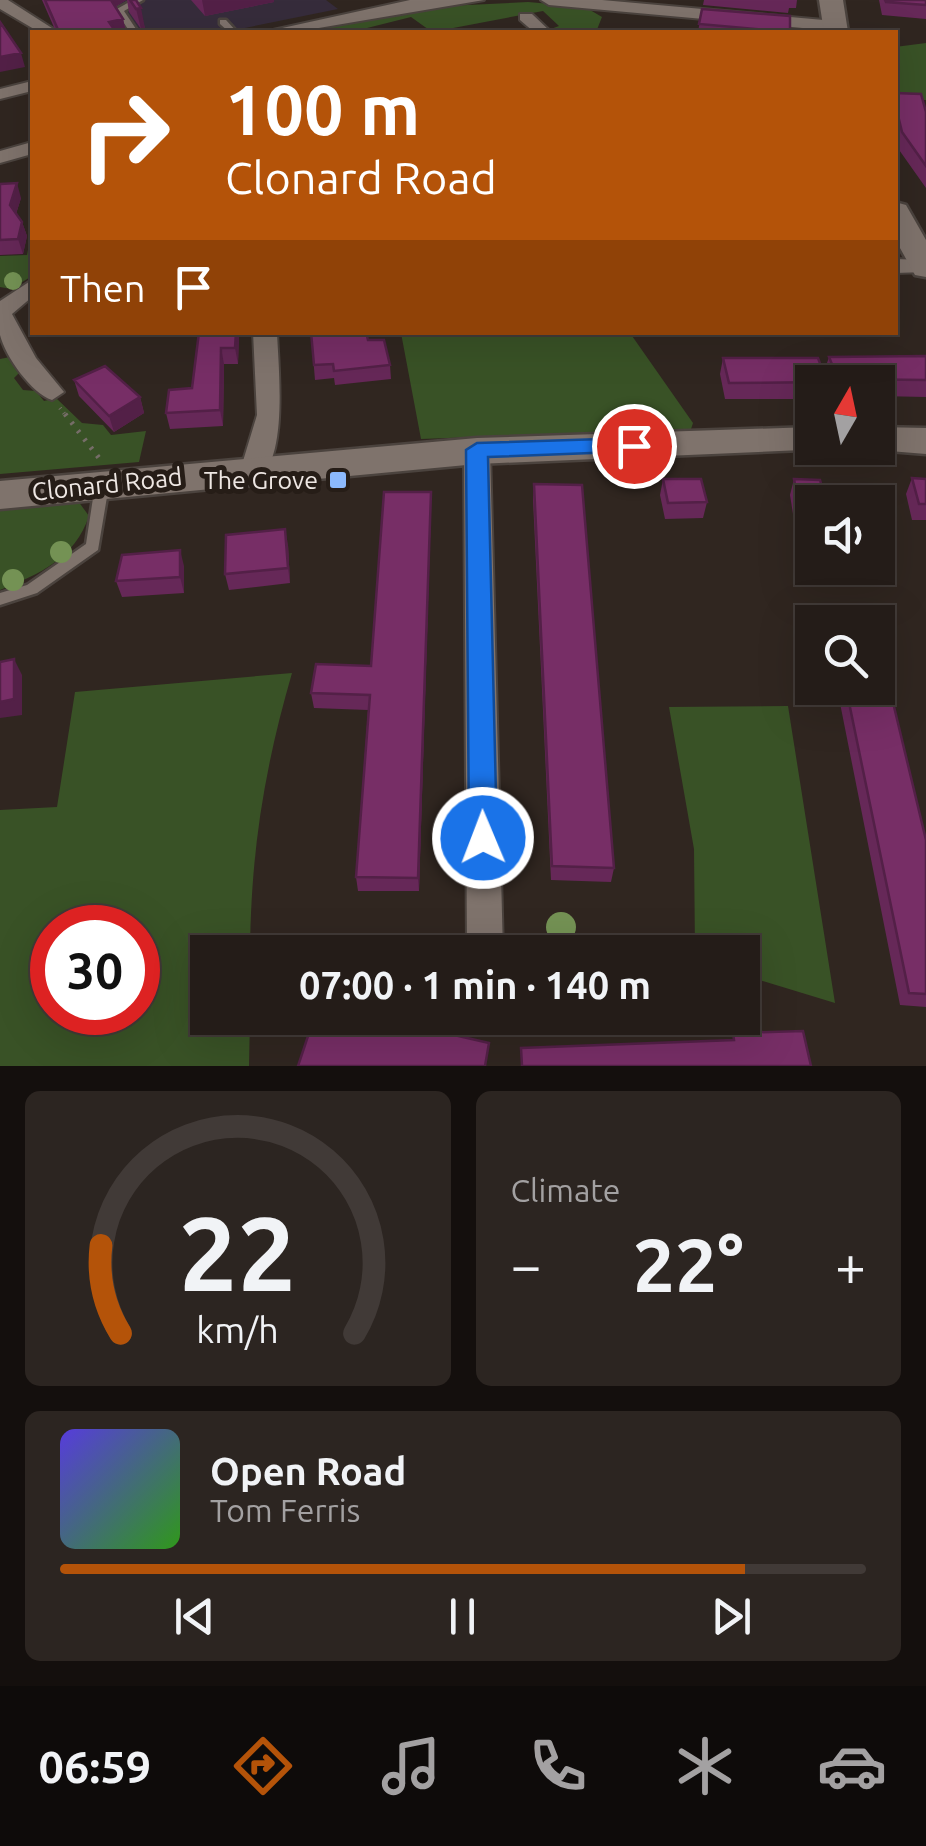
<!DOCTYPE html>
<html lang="en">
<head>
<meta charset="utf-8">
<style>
	:root { --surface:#241c18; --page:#2c2521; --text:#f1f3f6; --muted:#a3a1a2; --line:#413a37; --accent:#b45309 }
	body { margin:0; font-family:Ubuntu,sans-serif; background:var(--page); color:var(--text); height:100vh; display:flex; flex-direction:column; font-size:38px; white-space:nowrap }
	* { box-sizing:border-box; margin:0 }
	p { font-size:32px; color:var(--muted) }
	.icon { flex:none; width:55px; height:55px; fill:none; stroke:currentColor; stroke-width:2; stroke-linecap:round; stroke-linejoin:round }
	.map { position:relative; height:1066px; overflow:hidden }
	.drawer { display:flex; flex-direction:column; gap:25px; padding:25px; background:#140f0d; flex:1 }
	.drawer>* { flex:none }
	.hud { position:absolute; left:30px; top:30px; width:868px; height:305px; border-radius:0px; box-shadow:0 10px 40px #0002,0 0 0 2px var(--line); background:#b45309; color:#fff; overflow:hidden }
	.needle { width:65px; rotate:9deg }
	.fabs { position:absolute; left:795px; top:365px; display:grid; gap:20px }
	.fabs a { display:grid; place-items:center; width:100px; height:100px; border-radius:0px; background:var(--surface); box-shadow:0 10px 40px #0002,0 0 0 2px var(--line); font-size:50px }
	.speed { position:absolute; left:30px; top:905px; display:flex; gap:20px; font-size:50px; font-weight:700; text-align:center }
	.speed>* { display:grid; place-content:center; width:130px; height:130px; border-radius:50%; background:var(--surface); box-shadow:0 10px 40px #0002,0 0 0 2px var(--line); line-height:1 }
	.speed .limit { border:15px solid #d22; background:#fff; color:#111 }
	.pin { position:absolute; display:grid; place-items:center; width:85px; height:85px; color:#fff; margin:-42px; border:5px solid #fff; border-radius:50%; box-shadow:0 2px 10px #0007 }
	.me { position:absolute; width:110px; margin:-55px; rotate:359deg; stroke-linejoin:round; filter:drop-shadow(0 0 8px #0008) }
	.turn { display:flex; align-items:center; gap:35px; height:210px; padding:0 30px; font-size:45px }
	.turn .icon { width:130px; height:130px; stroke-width:2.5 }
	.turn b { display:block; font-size:70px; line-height:85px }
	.then { display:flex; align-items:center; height:95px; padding:0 30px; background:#0003; gap:20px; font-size:38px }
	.big { font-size:75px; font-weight:700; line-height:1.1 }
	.drawer .card { flex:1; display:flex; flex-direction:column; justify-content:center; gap:15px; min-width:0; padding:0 35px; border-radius:15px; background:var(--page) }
	.drawer .dial { align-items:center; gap:0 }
	.dial svg { height:260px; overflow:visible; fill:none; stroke:var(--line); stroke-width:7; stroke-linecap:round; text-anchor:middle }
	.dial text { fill:var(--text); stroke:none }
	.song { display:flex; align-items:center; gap:30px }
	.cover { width:120px; height:120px; border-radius:15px; background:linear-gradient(135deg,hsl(250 70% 55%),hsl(110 70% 35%)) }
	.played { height:10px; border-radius:5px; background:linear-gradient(90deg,var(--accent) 85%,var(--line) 85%) }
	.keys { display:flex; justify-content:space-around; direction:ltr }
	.heat { display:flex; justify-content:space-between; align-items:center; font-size:55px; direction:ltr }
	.drawer .tiles { flex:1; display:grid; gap:25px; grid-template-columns:1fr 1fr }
	.card:last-child { grid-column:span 2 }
	.trip { position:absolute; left:190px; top:935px; width:570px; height:100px; border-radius:0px; background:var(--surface); box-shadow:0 10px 40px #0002,0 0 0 2px var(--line); font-weight:700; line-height:100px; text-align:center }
	.tab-bar { display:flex; height:160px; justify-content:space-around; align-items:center; background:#0e0b0a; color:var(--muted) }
	.tab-bar .icon { width:70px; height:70px }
	.tab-bar .active { color:var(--accent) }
	.tab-bar b { font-size:45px; color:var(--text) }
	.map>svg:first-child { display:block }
	.commercial { fill:#362c3b }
	.green { fill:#395226; fill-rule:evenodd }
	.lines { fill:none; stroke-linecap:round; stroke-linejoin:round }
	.lane-casing { stroke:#4b433e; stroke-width:5 }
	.street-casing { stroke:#4b433e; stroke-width:4 }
	.secondary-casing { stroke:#4b433e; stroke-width:5 }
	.path-far1 { stroke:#766d68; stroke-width:4; stroke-dasharray:1 5; stroke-linecap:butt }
	.path { stroke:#766d68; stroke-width:5; stroke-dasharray:2.5 8; stroke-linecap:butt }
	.lane { fill:#7f736c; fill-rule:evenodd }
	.street { fill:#7f736c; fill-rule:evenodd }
	.secondary { fill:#7f736c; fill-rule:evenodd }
	.tree { fill:#749254 }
	.wall { fill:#662858 }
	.shaded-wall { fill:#532047 }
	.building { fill:#772e66; stroke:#532047; stroke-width:2.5 }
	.route { fill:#1a73e8; stroke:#114b97; stroke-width:2.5 }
	.poi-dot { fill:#8cb9fc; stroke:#261d17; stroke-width:4 }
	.labels { text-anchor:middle; stroke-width:10; stroke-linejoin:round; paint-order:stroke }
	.poi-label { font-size:25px; fill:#eee7e3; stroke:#261d17; text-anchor:end }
	.street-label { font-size:25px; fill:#eee7e3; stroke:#261d17 }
</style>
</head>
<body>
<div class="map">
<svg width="926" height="1066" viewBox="0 0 926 1066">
	<rect width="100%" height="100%" fill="#302620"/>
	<path class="commercial" d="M 92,0 L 326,0 L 338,9 L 225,32 L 114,32 Z"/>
	<path class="green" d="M 528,2 L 585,7 L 602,17 L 596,32 L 551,32 L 548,30 L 559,26 L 543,11 L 432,32 L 411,17 L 351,32 L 295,32 L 446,6 Z
		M 926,43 L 926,100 L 895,101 L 895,47 Z
		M 32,228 L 32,276 L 11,289 L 0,287 L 0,256 L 27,255 Z
		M 401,333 L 630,333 L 693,423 L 691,429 L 421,439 Z
		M 10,357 L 20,372 L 14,378 L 23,390 L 36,391 L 44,401 L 56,398 L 82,423 L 103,425 L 111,435 L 146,431 L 139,462 L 0,474 L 0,359 Z
		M 78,501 L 89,516 C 75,558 40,574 0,590 L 0,508 Z
		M 292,673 C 264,770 251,851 250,952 L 208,952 L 208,1018 L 250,1018 L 249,1066 L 0,1066 L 0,810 L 57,807 L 75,692 ZM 52,928 L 138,928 L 138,1012 L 52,1012 Z
		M 788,706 L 835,1003 L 743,975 L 742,952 L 695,952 L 694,849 L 669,707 Z"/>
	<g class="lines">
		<g class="lane-casing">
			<path id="lane" d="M 133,0 L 143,0 L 124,11 L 138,32 L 130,32 L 115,10 Z
				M 220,20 L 226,20 L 237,32 L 229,32 L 220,24 Z
				M 102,480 L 109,485 L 98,550 L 37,593 L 0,605 L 0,593 L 27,585 L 86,544 L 95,485 Z"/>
		</g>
		<g class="street-casing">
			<path id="street" d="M 0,0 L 8,0 L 55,30 L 39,32 L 0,9 Z
				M 410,0 L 484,0 L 295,32 L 264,32 Z
				M 541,0 L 602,0 L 835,21 L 843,26 L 835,31 L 549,5 Z
				M 520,14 L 532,14 L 551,32 L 534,32 L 520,20 Z
				M 32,81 L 32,91 L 0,99 L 0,89 Z
				M 32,142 L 32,154 L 0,163 L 0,151 Z
				M 895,259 L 926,260 L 926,272 L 895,273 Z
				M 32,280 L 32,297 L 12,314 L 36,358 L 64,392 L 52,400 C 32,394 5,356 0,335 C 0,325 0,311 0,301 Z
				M 253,332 L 277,332 C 278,363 290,470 253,480 L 240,471 L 257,415 Z
				M 477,442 L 490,451 L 503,952 L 467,952 L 464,451 Z"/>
		</g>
		<g class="secondary-casing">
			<path id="secondary" d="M 819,0 L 843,0 L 848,32 L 824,32 Z
				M 895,202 L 906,205 L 926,240 L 926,277 L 915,275 L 895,239 Z
				M 812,427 L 812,448 L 825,449 L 477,464 L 0,509 L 0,481 L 477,438 Z
				M 878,427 L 926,428 L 926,454 L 865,449 L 878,448 Z"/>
		</g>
		<path class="path-far1" d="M 60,408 L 66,416"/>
		<path class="path" d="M 65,414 L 99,458"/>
		<use href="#lane" class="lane"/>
		<use href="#street" class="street"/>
		<use href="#secondary" class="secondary"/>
	</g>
	<g class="tree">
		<circle cx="13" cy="281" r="9"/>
		<circle cx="61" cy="552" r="11"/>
		<circle cx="13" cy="580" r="11"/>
		<circle cx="561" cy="927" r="15"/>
	</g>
	<path class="wall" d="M 42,0 L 126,0 L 115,7 L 123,19 L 126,32 L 56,32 Z
		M 127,0 L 136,0 L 145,28 L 141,29 L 129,12 Z
		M 191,0 L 274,0 L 274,2 L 205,16 Z
		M 704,0 L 797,0 L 796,8 L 789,8 L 788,13 L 703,5 Z
		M 879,0 L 926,0 L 926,19 L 882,15 Z
		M 702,9 L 790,32 L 698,32 Z
		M 895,93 L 926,112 L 926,188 L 897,147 L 895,136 Z
		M 0,184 L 21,198 L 16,214 L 22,222 L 27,236 L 23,254 L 0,255 Z
		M 199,332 L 239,332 L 238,364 L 224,364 L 223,426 L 170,429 L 166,413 L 192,388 Z
		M 311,332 L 368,340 L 390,365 L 391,379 L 335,385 L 334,378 L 315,380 Z
		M 926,356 L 926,397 L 878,396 L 878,382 L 828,382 L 824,372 L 829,357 Z
		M 723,358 L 812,382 L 812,399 L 725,399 L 720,374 Z
		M 74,380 L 140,397 L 144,413 L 114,432 L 79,396 Z
		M 912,478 L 926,479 L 926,520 L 912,520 L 906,494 Z
		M 663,479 L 707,502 L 703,518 L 665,519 L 660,495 Z
		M 794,479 L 812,502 L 812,534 L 796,533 L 790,495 Z
		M 534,484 L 614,868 L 611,882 L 551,880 L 533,500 Z
		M 431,508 L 419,891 L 358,891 L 356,877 L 368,710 L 314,708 L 311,693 L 371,666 Z
		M 288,545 L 290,583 L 229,590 L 225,574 Z
		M 184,566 L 184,593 L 122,597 L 116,581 Z
		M 837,688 L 878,688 L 926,840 L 926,1007 L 900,1005 Z"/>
	<path class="shaded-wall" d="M 109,0 L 126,0 L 111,9 Z
		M 202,0 L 274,0 L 274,2 L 205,16 Z
		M 141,8 L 145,28 L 141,29 L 136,9 Z
		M 123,19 L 126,32 L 111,32 L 109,22 Z
		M 21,53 L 25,67 L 0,72 L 0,57 Z
		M 17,183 L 21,198 L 14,220 L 10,205 Z
		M 22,222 L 27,236 L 23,254 L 18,239 Z
		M 236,332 L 239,334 L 238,364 L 235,348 Z
		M 221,348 L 224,364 L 223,426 L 220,410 Z
		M 140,397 L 144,413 L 114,432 L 109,416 Z
		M 431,492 L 431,508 L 419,891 L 418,878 Z
		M 285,529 L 288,545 L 290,583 L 288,568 Z
		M 180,550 L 184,566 L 184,593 L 180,577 Z
		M 14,659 L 22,675 L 22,715 L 0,718 L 0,702 Z"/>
	<path class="building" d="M 45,0 L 111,0 L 123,19 L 109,22 L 116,32 L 59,32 Z
		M 130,0 L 136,0 L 141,8 L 136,9 Z
		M 885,0 L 926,0 L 926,5 L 886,2 Z
		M 702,9 L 790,16 L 790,32 L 699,24 Z
		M 0,22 L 21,53 L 0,57 Z
		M 895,93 L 921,94 L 926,112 L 926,166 L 902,132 L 895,103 Z
		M 17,183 L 10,205 L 22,222 L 18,239 L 0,240 L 0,184 Z
		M 199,332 L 236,332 L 235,348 L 221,348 L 220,410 L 166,413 L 169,390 L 192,388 Z
		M 311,332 L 366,332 L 368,340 L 384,340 L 390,365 L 334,371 L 333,364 L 314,365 Z
		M 926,356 L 926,380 L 838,379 L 829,357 Z
		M 723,358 L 818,358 L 827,382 L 729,383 Z
		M 105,366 L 140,397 L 109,416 L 74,380 Z
		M 912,478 L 926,479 L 926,504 L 919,504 Z
		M 663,479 L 701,479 L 707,502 L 668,503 Z
		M 794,479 L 820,480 L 826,502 L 812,502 L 812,518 L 801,517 Z
		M 534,484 L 582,485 L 614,868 L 552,866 Z
		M 384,492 L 431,492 L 418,878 L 356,877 L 370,695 L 311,693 L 316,664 L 371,666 Z
		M 285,529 L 288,568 L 225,574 L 226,535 Z
		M 180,550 L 180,577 L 116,581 L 122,555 Z
		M 878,634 L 892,637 L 890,690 L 926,840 L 926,994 L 909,993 L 846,688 L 878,688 Z
		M 14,659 L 14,699 L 0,702 L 0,662 Z
		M 314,1018 L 380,1018 L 489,1043 L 485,1066 L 298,1066 Z
		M 803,1031 L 811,1066 L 522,1066 L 521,1048 L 734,1040 L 733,1033 Z"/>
	<path class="route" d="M 634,438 L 642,440 L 642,451 L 488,457 L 497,838 L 493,848 L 483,851 L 473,848 L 469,838 L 466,450 L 477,443 Z"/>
	<rect class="poi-dot" x="328" y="470" width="20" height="20" rx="5"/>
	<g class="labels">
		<g class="poi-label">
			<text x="318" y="489">The Grove</text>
		</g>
		<g class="street-label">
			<text transform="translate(107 484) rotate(-6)" y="9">Clonard Road</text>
		</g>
	</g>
</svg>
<div class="fabs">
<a><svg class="needle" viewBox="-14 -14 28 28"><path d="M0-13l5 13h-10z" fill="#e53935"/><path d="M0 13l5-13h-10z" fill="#a3a1a2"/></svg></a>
<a><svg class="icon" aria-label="sound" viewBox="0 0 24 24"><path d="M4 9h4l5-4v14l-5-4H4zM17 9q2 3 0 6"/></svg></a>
<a><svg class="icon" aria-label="search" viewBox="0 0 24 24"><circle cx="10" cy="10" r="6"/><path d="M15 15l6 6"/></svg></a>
</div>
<div class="speed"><div class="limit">30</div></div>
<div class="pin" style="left:634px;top:446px;background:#d93025"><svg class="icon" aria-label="arrive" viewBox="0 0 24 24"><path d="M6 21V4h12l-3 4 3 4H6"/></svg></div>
<svg class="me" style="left:483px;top:838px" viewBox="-20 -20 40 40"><circle r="17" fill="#1a73e8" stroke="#fff" stroke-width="3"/><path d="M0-11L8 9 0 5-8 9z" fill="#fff"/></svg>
<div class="trip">07:00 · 1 min · 140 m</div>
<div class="hud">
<div class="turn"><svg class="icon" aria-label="right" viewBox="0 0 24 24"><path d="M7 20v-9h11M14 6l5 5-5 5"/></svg><div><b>100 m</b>Clonard Road</div></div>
<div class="then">Then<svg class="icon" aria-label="arrive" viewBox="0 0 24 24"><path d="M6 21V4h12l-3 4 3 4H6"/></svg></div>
</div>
</div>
<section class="drawer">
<div class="tiles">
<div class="card dial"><svg viewBox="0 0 100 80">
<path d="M14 69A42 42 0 1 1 86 69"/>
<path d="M14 69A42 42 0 0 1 8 42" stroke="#b45309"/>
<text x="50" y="56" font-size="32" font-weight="700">22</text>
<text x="50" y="72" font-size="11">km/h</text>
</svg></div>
<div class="card"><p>Climate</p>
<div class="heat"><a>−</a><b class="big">22°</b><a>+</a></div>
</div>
<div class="card">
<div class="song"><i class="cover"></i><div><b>Open Road</b><p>Tom Ferris</p></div></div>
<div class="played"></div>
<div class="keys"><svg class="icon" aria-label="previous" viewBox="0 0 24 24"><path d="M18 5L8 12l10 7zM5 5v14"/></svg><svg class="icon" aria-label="pause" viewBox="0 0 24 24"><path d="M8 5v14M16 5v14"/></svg><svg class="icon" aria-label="next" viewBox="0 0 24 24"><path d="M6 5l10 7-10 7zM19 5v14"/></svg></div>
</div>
</div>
</section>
<nav class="tab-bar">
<b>06:59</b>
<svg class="icon active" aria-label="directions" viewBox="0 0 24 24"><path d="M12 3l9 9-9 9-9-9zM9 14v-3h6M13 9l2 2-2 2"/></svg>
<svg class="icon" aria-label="music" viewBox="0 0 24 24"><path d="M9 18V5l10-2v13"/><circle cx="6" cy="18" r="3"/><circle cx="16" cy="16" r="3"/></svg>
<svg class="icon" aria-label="phone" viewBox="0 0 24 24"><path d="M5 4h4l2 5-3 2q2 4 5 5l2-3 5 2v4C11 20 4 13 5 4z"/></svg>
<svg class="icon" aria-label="climate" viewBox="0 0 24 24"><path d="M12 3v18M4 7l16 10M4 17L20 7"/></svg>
<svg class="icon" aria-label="car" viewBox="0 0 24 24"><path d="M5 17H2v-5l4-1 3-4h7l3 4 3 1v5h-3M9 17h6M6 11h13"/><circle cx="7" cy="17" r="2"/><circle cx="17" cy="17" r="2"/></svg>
</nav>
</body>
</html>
